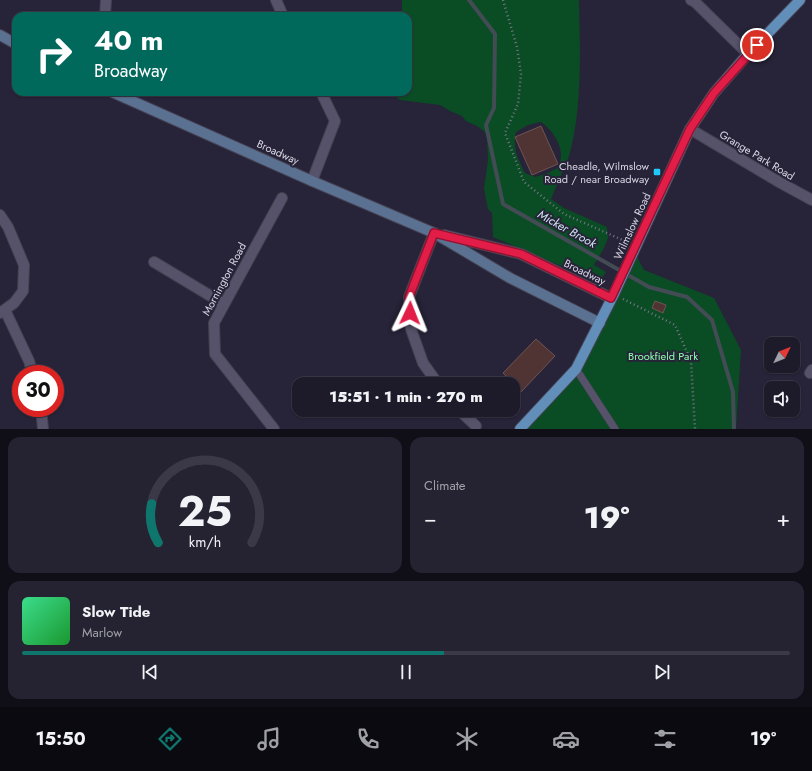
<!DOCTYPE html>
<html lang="en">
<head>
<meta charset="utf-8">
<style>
	:root { --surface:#1d1a2a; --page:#252332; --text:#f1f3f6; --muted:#a0a1a8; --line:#3b3847; --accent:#0f766e }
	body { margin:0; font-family:Jost,sans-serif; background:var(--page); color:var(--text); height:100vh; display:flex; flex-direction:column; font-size:15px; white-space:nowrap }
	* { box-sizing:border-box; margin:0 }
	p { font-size:13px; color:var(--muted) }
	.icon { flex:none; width:22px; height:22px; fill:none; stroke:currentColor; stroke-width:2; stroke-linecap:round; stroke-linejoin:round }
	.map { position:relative; height:429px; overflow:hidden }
	.drawer { display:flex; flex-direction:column; gap:8px; padding:8px; background:#100e17; flex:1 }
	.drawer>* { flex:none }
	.top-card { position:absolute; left:12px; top:12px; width:400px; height:84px; border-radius:12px; box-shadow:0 1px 3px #0004,0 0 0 1px var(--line); background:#00695c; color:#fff; overflow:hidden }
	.needle { width:26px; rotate:47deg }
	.buttons { position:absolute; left:764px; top:337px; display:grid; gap:8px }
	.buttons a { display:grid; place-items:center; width:36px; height:36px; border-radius:8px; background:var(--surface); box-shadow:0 1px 3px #0004,0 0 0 1px var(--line); font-size:20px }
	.speed { position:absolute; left:12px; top:365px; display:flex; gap:8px; font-size:20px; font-weight:700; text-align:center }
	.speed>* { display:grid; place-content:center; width:52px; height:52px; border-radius:50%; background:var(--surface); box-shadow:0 1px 3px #0004,0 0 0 1px var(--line); line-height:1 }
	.speed .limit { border:6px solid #d22; background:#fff; color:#111 }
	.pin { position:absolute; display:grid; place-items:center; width:34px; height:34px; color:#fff; margin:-17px; border:2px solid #fff; border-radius:50%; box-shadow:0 1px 4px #0007 }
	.me { position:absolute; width:44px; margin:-22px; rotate:2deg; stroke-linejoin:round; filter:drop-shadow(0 0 3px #0008) }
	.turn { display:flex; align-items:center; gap:14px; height:84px; padding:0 16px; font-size:18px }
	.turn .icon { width:52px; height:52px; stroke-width:2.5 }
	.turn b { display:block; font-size:28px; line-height:34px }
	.big { font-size:30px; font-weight:800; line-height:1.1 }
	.drawer .widget { flex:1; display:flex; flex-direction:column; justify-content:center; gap:6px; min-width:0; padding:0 14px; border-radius:12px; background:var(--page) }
	.drawer .dial { align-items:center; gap:0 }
	.dial svg { height:104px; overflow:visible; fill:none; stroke:var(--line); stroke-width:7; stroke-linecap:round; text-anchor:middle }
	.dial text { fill:var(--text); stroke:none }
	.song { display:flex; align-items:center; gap:12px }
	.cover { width:48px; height:48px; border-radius:6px; background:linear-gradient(135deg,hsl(150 70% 55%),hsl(130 70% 35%)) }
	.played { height:4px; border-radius:2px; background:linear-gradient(90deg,var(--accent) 55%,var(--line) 55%) }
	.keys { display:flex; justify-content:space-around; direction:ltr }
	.heat { display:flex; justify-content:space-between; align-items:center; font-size:22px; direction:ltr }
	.drawer .tiles { flex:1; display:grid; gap:8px; grid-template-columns:1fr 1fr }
	.widget:last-child { grid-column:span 2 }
	.trip { position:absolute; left:292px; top:377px; width:228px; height:40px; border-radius:12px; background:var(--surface); box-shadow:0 1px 3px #0004,0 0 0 1px var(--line); font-weight:800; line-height:40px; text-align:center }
	.dock { display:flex; height:64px; justify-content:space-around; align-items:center; background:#0c0a11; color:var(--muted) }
	.dock .icon { width:28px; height:28px }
	.dock .current { color:var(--accent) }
	.dock b { font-size:18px; color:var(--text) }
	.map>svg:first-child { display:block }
	.green { fill:#0a4d25; fill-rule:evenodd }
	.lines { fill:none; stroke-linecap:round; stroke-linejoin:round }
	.stream { stroke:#434b54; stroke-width:4 }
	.building { fill:#4f3433; stroke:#705452 }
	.lane-casing { stroke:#444152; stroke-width:8 }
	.street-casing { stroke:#444152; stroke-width:12 }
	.secondary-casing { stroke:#444152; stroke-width:12 }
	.primary-casing { stroke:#444152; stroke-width:12 }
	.path { stroke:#787588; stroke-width:2.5; stroke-dasharray:1 3; stroke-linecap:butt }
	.lane { stroke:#56526a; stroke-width:7 }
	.street { stroke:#56526a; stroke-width:10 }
	.secondary { stroke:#5b7192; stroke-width:10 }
	.primary { stroke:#618fba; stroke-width:10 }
	.route-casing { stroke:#92132f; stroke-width:10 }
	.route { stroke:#e11d48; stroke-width:7 }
	.poi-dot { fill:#20c9fd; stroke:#272338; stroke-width:1.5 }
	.labels { text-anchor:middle; stroke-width:4; stroke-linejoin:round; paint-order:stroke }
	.street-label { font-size:11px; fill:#d8d6e5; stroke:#272338 }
	.poi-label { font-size:11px; fill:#d8d6e5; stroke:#272338; text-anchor:end }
	.park-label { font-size:11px; fill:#8bfeac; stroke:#272338 }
	.water-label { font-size:12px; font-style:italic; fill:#cfe7f3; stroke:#272338 }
</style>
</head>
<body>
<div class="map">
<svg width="812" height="429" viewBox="0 0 812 429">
	<rect width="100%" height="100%" fill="#272338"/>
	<path class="green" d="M 402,0 L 579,0 C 580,52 583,113 567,163 L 566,163 L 551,199 L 564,208 L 607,227 L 608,238 L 604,248 L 594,265 L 606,272 L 601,279 L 592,279 L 493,237 L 492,213 L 488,209 L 484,189 L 488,160 L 487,138 L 485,132 L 477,126 L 466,121 L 462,116 L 450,111 L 440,105 L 400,100 L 395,96 L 395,92 L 408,92 L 408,16 L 402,16 ZM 541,122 C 551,129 560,141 561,154 C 561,158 560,162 559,167 L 548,173 L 535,177 L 525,173 C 518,159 512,148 516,132 L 528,125 Z
		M 634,251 L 644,270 L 714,298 L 741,350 L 736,429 L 520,429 L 576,369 Z"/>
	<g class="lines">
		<path class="stream" d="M 469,0 L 495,34 L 494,108 L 486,125 L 503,204 L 649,287 L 687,297 L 712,320 L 733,392 L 734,429"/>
	</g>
	<path class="building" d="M 541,126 L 558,164 L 532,175 L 515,137 Z
		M 655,301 L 666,305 L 663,313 L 652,308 Z
		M 536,339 L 555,356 L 521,392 L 503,373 Z"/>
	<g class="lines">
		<g class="lane-casing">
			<path id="lane" d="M 576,369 L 615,429"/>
		</g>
		<g class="street-casing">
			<path id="street" d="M 276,0 L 283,16
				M 691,0 L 695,2 L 748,54
				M 105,16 L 106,0
				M 690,129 L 779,182 L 812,200
				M 312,181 L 335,121 L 321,92
				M 0,215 L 8,227 L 24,265 L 23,291 L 14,303 L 0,313
				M 434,233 L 409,297 L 411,329 L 423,363 L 438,384
				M 154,262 L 224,304
				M 5,310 L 29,361 L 33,374
				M 810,373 L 812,370
				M 41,408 L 43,429
				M 459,410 L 476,426
				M 274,429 L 215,354 L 214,323 L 282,198"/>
		</g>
		<g class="secondary-casing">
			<path id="secondary" d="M 0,35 L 16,44
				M 112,92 L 312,181 L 434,233 L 510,278 L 600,323
				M 444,235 L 521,254 L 611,298"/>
		</g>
		<g class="primary-casing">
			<path id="primary" d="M 520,429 L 576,369 L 614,294 L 690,129 L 714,93 L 748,54 L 800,0"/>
		</g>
		<path class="path" d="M 503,0 L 517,47 L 521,74 L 518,104 L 505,133 L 524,182 L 564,214 L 627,242
			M 623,299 L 675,325 L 691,361 L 695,429"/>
		<use href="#lane" class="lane"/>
		<use href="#street" class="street"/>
		<use href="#secondary" class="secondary"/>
		<use href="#primary" class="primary"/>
	</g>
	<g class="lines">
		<g class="route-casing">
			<path id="route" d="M 410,313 L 409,297 L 434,233 L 521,254 L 611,298 L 690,129 L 714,93 L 757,45"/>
		</g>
		<use href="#route" class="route"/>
	</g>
	<rect class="poi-dot" x="653" y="168" width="8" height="8" rx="2"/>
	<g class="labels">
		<g class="street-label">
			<text transform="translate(278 152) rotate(24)" y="4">Broadway</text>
			<text transform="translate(757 155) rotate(31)" y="4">Grange Park Road</text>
			<text transform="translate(632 226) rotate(-65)" y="4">Wilmslow Road</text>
			<text transform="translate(585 272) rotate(26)" y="4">Broadway</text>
			<text transform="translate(224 279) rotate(-62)" y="4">Mornington Road</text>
		</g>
		<g class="poi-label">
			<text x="649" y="170">Cheadle, Wilmslow<tspan x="649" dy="13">Road / near Broadway</tspan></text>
		</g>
		<g class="park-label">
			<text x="663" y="360">Brookfield Park</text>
		</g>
		<g class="water-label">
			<text transform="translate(567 229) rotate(29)" y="4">Micker Brook</text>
		</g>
	</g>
</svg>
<div class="buttons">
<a><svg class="needle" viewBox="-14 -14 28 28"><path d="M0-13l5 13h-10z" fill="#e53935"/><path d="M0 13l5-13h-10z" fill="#a0a1a8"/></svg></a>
<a><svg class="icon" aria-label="sound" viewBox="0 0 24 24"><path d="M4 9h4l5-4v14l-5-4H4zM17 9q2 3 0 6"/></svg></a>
</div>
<div class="speed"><div class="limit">30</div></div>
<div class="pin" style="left:757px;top:45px;background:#d93025"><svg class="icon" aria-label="arrive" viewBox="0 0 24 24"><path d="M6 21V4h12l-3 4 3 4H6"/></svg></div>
<svg class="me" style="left:410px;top:313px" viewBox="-20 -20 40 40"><path d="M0-17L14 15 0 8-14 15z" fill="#e11d48" stroke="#fff" stroke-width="4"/></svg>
<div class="trip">15:51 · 1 min · 270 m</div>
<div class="top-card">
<div class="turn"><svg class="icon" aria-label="right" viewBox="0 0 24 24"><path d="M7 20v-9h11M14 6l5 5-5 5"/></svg><div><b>40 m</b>Broadway</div></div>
</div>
</div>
<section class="drawer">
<div class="tiles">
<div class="widget dial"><svg viewBox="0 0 100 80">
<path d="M14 69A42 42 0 1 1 86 69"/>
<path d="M14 69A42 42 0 0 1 9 39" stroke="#0f766e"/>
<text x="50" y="56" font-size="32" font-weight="700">25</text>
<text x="50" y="72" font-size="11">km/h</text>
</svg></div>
<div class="widget"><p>Climate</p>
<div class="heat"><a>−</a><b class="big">19°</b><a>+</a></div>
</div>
<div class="widget">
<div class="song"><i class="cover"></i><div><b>Slow Tide</b><p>Marlow</p></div></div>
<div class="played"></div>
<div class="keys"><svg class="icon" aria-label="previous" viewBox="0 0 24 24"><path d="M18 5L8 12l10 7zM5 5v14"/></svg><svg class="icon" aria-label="pause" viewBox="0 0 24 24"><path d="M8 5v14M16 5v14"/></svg><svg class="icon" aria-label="next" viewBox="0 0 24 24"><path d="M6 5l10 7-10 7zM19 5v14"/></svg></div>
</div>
</div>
</section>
<nav class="dock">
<b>15:50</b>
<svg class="icon current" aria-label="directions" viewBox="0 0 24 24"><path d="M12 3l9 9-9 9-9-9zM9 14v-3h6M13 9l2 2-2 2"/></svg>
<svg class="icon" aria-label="music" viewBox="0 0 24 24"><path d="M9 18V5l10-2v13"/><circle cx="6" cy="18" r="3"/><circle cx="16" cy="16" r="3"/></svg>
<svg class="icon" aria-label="phone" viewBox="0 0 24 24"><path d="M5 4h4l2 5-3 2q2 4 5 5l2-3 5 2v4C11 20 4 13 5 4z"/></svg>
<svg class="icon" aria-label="climate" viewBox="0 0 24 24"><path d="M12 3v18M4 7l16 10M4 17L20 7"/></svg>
<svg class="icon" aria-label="car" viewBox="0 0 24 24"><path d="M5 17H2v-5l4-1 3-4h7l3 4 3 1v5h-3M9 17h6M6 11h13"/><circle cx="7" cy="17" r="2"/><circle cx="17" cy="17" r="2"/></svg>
<svg class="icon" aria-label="filters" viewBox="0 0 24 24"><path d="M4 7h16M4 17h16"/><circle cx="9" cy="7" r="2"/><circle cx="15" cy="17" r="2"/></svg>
<b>19°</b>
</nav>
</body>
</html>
